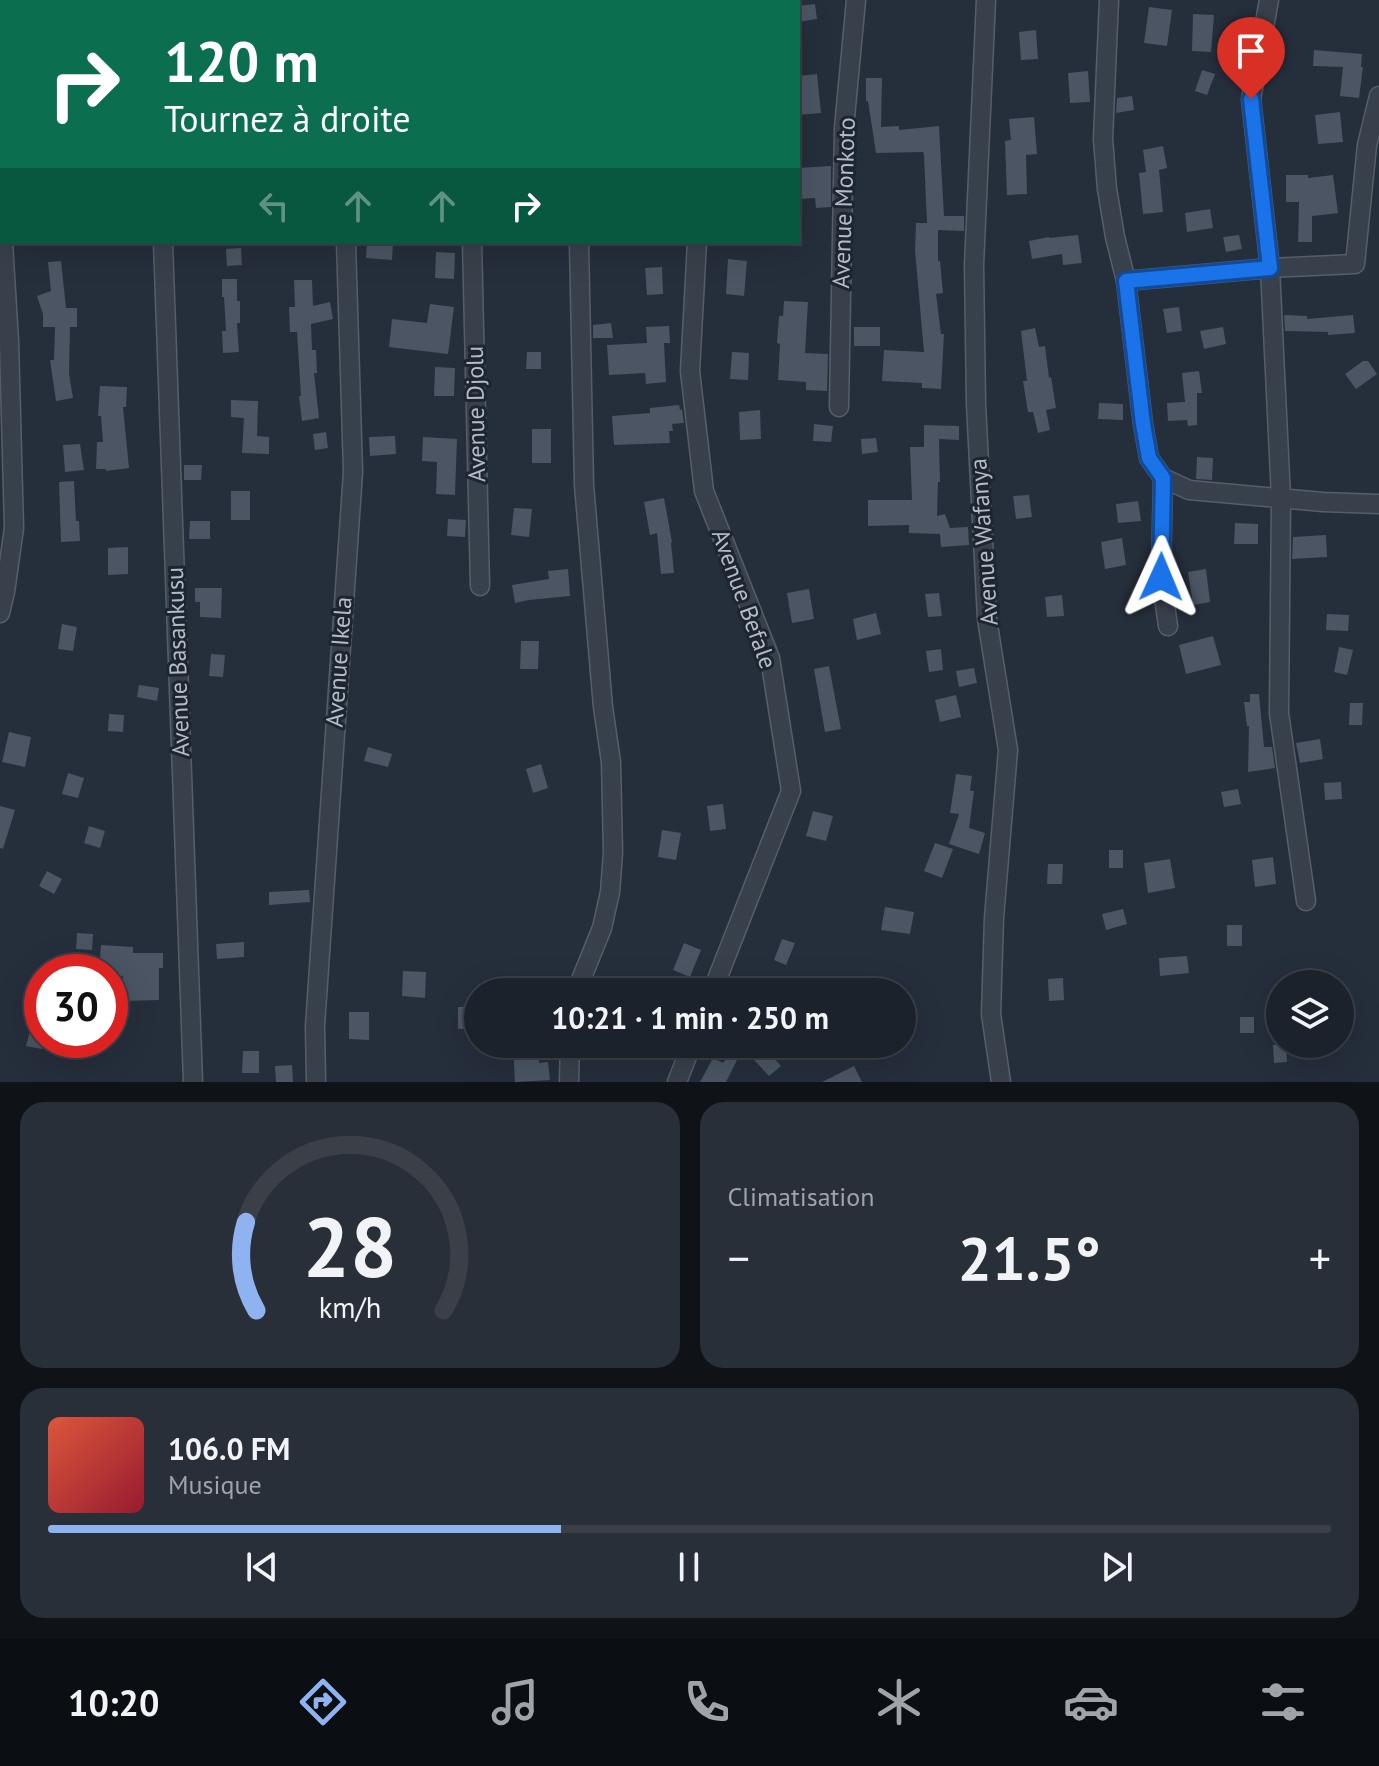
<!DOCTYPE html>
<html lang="fr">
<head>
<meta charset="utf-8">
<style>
	:root { --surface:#1c222c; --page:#292f38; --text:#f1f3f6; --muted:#a0a4a9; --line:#3a3f48; --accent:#8fb2f1 }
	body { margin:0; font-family:"PT Sans",sans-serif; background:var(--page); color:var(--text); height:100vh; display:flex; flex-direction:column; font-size:30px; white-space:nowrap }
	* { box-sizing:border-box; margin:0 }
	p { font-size:26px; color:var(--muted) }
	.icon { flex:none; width:44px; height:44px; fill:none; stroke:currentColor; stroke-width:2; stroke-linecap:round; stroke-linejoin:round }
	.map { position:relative; height:1082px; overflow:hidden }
	.sheet { display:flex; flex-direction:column; gap:20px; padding:20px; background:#0f1318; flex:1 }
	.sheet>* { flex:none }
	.banner { position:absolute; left:0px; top:0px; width:800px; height:244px; box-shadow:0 8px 32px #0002,0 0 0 2px var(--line); background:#0b6e4f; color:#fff; overflow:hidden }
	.controls { position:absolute; left:1266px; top:970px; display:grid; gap:16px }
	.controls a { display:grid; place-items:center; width:88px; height:88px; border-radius:50%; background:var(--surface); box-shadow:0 8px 32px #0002,0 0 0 2px var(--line); font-size:40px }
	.speed { position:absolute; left:24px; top:954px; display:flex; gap:16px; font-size:40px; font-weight:700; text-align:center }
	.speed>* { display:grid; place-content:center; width:104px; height:104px; border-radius:50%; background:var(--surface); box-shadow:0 8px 32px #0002,0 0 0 2px var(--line); line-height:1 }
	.speed .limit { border:12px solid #d22; background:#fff; color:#111 }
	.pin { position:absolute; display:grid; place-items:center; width:68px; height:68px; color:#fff; margin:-82px -34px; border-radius:50% 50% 50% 0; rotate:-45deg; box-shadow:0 0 8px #0007 }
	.pin .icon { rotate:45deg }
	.me { position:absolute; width:88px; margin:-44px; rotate:1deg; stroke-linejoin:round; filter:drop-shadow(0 0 6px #0008) }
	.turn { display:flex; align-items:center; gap:28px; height:168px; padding:0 32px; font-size:36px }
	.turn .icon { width:104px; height:104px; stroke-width:2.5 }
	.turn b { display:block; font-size:56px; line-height:68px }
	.lanes { display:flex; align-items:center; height:76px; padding:0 32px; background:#0003; justify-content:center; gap:40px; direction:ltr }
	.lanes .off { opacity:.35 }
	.big { font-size:60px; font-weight:700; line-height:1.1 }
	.sheet .widget { flex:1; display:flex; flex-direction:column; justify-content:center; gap:12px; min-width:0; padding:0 28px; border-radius:24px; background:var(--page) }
	.sheet .dial { align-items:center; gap:0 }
	.dial svg { height:208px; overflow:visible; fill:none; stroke:var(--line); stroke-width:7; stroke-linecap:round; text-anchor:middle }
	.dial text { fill:var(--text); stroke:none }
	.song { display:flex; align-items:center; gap:24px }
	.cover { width:96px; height:96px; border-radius:12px; background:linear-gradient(135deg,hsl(10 70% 55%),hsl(350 70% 35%)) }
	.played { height:8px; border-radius:4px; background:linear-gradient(90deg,var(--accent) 40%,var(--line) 40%) }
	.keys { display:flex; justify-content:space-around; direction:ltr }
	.heat { display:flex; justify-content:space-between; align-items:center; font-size:44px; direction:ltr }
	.sheet .tiles { flex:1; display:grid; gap:20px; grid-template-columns:1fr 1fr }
	.widget:last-child { grid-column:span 2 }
	.trip { position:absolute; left:464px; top:978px; width:452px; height:80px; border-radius:40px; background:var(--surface); box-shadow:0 8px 32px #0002,0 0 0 2px var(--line); font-weight:700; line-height:80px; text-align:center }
	.menu { display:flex; height:128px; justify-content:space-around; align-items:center; background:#0b0e12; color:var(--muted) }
	.menu .icon { width:56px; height:56px }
	.menu .on { color:var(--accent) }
	.menu b { font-size:36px; color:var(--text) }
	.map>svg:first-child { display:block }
	.building { fill:#4b5563 }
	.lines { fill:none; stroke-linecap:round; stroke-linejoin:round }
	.minor-casing { stroke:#565e69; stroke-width:21 }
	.minor { stroke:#38404b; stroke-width:18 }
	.route-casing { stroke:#114b97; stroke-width:20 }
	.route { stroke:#1a73e8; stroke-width:14 }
	.labels { text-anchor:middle; stroke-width:6; stroke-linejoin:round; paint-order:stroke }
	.street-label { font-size:24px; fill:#b4bbc7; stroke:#1d2530 }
</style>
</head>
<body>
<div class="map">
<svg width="1379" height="1082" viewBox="0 0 1379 1082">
	<rect width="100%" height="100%" fill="#252e3b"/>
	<path class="building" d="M 815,4 L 817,19 L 798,22 L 798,6 Z
		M 1149,7 L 1172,10 L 1167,46 L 1144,43 Z
		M 1193,14 L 1214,15 L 1211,52 L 1192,51 Z
		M 1036,30 L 1038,59 L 1021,60 L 1019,32 Z
		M 1314,50 L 1362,54 L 1361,67 L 1363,67 L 1359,98 L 1340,96 L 1343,67 L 1313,66 Z
		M 1202,70 L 1215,74 L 1207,95 L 1195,91 Z
		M 1088,71 L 1090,102 L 1070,103 L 1068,73 Z
		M 817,74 L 821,113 L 798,115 L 798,76 Z
		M 866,78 L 882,78 L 881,127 L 899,126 L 899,130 L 939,126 L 944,216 L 964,216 L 964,231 L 938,230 L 938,261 L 940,261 L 943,293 L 936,294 L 941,334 L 944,334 L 941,389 L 922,388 L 922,383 L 882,381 L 884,350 L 924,352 L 915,251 L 916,223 L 927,223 L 924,155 L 923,152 L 876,153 L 868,101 L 866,101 Z
		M 1132,96 L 1134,110 L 1116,113 L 1117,98 Z
		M 1340,112 L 1343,142 L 1318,144 L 1315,115 Z
		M 1034,117 L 1037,154 L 1026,155 L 1027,194 L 1007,195 L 1005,141 L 1011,140 L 1009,119 Z
		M 1163,146 L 1167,168 L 1159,170 L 1163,212 L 1143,214 L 1139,173 L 1146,172 L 1143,150 Z
		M 831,166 L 831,207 L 816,208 L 815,198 L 798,199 L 798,168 Z
		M 1286,175 L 1308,175 L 1308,178 L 1333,175 L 1338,213 L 1312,216 L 1312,242 L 1298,242 L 1299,202 L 1286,202 Z
		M 1210,209 L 1213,228 L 1187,232 L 1185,213 Z
		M 1078,235 L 1082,263 L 1063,265 L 1062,254 L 1032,259 L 1029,241 L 1049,237 L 1049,238 Z
		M 1239,235 L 1242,249 L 1226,252 L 1223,237 Z
		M 367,242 L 393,243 L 392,260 L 366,258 Z
		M 241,248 L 242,265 L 227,266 L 226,249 Z
		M 436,252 L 455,253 L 454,279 L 435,278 Z
		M 728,259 L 747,261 L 744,296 L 726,294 Z
		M 61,261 L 66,308 L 77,308 L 77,327 L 70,327 L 69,374 L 73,398 L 56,401 L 50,360 L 54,360 L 55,327 L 43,327 L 43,314 L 37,296 L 51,291 L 48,262 Z
		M 662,267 L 663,294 L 647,295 L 645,268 Z
		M 222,279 L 237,279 L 237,301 L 240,301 L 240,323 L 237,323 L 239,352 L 223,353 L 222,331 L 226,331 L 224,297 L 222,297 Z
		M 294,280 L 312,280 L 313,306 L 330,302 L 333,319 L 311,324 L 312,350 L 316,350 L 317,373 L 314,373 L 319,418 L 302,421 L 299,396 L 301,396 L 297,332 L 290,332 L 289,307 L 295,307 Z
		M 784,301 L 808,302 L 805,353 L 828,354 L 827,391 L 806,390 L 806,382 L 778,380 L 780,344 L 777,343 L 779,316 L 783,316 Z
		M 430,304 L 454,307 L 448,354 L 389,347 L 392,319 L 427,323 Z
		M 1179,307 L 1182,331 L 1167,333 L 1163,309 Z
		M 1284,315 L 1307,316 L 1307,319 L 1353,315 L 1355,333 L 1328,335 L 1328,332 L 1285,331 Z
		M 611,323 L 613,338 L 593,338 L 593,325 Z
		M 669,326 L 670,343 L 664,343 L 666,382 L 646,384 L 645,373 L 609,375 L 607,345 L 647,343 L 646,327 Z
		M 854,327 L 880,327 L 880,346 L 854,346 Z
		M 1223,327 L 1226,344 L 1204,349 L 1200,331 Z
		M 1035,328 L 1039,347 L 1045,346 L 1049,378 L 1051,377 L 1056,408 L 1046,410 L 1050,430 L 1038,433 L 1033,412 L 1028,412 L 1023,381 L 1027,381 L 1021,331 Z
		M 527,352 L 541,352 L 541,369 L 526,369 Z
		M 732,352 L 749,353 L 748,380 L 730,379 Z
		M 1363,361 L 1368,361 L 1377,374 L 1356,389 L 1345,374 Z
		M 435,367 L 455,368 L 454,396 L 434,396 Z
		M 1199,371 L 1202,393 L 1197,393 L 1197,425 L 1188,426 L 1187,420 L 1168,421 L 1167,403 L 1185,402 L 1182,373 Z
		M 100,386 L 127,387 L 126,407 L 123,407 L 129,468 L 106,471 L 106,469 L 96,469 L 97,442 L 103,442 L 101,416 L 98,416 Z
		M 231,400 L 258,401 L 257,436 L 269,437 L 269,454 L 242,453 L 244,418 L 231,417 Z
		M 1099,403 L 1123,404 L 1123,420 L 1098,419 Z
		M 679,405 L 680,410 L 682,409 L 684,423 L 672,424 L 673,431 L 669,431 L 670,443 L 614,445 L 612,416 L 650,413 L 650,408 Z
		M 760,410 L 761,439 L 740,440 L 739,412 Z
		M 814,424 L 833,426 L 831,442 L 813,441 Z
		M 924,425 L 959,426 L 959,440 L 939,439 L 940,482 L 938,482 L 937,516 L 945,514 L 950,528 L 968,527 L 969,545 L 941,547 L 940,534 L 909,533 L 909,525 L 868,526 L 868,500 L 912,500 L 910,447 L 924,447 Z
		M 532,429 L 551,429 L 551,463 L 532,463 Z
		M 326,432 L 328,448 L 315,450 L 313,434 Z
		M 395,436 L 396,454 L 370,456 L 369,437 Z
		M 423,437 L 457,439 L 455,495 L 436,494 L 437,462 L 422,461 Z
		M 876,438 L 878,452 L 862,454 L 861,439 Z
		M 80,444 L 84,470 L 65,472 L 63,445 Z
		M 1197,457 L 1213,458 L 1212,480 L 1196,479 Z
		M 184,465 L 202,465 L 201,480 L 184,480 Z
		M 74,481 L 76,521 L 79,521 L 80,541 L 61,542 L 59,482 Z
		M 231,491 L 250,491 L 250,520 L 231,520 Z
		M 1029,495 L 1032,517 L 1016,519 L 1013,496 Z
		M 664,498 L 672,542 L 671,543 L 674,573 L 661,574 L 657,533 L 650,535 L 644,502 Z
		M 1138,501 L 1141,521 L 1118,523 L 1116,504 Z
		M 514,508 L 532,509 L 529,537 L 511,535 Z
		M 448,519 L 466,520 L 465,537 L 447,536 Z
		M 190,521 L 210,521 L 210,539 L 189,539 Z
		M 1235,523 L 1258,524 L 1258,544 L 1234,544 Z
		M 1326,535 L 1327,557 L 1292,559 L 1293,537 Z
		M 1122,538 L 1126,565 L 1105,569 L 1101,542 Z
		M 128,547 L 128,574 L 108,575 L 108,548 Z
		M 568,569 L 570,596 L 529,600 L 515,603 L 512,585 L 549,579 L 548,571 Z
		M 1206,569 L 1210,602 L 1193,605 L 1188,572 Z
		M 195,588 L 222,588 L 221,618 L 200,617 L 200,602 L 195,602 Z
		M 809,589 L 814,619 L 792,623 L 787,593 Z
		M 939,593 L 942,616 L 928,617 L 925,594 Z
		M 1062,595 L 1064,616 L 1047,617 L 1045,597 Z
		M 876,613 L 881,634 L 857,640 L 853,619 Z
		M 1327,614 L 1349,615 L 1348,631 L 1326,630 Z
		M 62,624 L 77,627 L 73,651 L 58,649 Z
		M 1213,636 L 1221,665 L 1186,674 L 1179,645 Z
		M 521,641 L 539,641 L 538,669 L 520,669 Z
		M 1339,647 L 1353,650 L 1347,675 L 1334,672 Z
		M 941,649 L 943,670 L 929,672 L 926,651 Z
		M 211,654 L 225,655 L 223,677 L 209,676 Z
		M 829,666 L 841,729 L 825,732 L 814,669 Z
		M 974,668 L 977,683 L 959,687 L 956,671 Z
		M 139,685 L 159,688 L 157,701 L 137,697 Z
		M 1250,694 L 1259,694 L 1264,747 L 1272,747 L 1275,768 L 1248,772 L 1249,726 L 1247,726 L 1244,702 L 1250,702 Z
		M 956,695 L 961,717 L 940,722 L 935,700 Z
		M 1350,703 L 1363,703 L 1362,725 L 1349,725 Z
		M 109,714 L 124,715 L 123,732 L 108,731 Z
		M 9,732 L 31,737 L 25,767 L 2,762 Z
		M 1320,739 L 1323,759 L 1300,763 L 1296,743 Z
		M 368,747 L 392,754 L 388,767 L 364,761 Z
		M 541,764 L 548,788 L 533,793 L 526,769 Z
		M 68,773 L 84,778 L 78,798 L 62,794 Z
		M 956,774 L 972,776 L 970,791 L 974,791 L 969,828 L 985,833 L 979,854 L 949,844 L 959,814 L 950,813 Z
		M 1341,782 L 1342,799 L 1325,800 L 1324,783 Z
		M 1238,789 L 1241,804 L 1224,807 L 1221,792 Z
		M 723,804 L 726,829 L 710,831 L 707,806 Z
		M 0,806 L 15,810 L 3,849 L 0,848 Z
		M 813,811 L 833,816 L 826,841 L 806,836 Z
		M 89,826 L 105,831 L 100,848 L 84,843 Z
		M 662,830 L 681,833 L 676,860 L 658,857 Z
		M 935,843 L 953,849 L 942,878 L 924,871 Z
		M 1109,850 L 1123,850 L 1123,868 L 1109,868 Z
		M 1273,857 L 1276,884 L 1255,887 L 1252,860 Z
		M 1170,859 L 1175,888 L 1148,893 L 1144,863 Z
		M 1048,864 L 1063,864 L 1062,884 L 1047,884 Z
		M 47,871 L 62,879 L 54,894 L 39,886 Z
		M 309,890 L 310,902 L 269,905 L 269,892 Z
		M 885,907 L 914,912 L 910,934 L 881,930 Z
		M 1123,909 L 1127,924 L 1106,930 L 1102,914 Z
		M 1227,925 L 1242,925 L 1242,946 L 1227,946 Z
		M 77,933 L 93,934 L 92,950 L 76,949 Z
		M 782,939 L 795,943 L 786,965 L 774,960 Z
		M 244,942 L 244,957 L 217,959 L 216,944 Z
		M 684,943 L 701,950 L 690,977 L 673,970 Z
		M 101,945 L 133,947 L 133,953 L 163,953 L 163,968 L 159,968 L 159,1000 L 123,1001 L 123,976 L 110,975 L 110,972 L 99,972 Z
		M 1187,956 L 1189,973 L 1160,976 L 1159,958 Z
		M 403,971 L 426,972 L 425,998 L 402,996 Z
		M 1063,978 L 1064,1000 L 1049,1001 L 1048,979 Z
		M 458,1007 L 478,1007 L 478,1028 L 458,1029 Z
		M 349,1012 L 369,1012 L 369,1040 L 349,1039 Z
		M 1240,1017 L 1254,1017 L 1254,1033 L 1240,1033 Z
		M 30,1031 L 42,1033 L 42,1049 L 26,1046 Z
		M 513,1044 L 540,1044 L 539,1063 L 548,1062 L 550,1080 L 515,1082 Z
		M 739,1044 L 761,1044 L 781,1066 L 769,1076 L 743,1048 L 726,1082 L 700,1082 L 713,1058 L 723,1063 Z
		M 1286,1044 L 1287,1062 L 1274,1063 L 1273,1045 Z
		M 243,1051 L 259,1051 L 259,1073 L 242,1073 Z
		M 292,1065 L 293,1082 L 276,1082 L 275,1066 Z
		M 854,1066 L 862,1082 L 822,1082 Z"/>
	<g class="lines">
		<g class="minor-casing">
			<path id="minor" d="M 154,0 L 154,2
				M 341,0 L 341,2
				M 467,0 L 467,2
				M 986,0 L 974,265 L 976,404 L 987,619 L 1008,750 L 994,918 L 991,1014 L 1001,1082
				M 1109,0 L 1103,139 L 1107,189 L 1115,237 L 1126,281 L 1143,424 L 1149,458 L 1163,478 L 1189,490 L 1323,502 L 1379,504
				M 1269,0 L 1251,99 L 1270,268 L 1281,498 L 1279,713 L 1306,901
				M 584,2 L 584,0
				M 710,2 L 710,0
				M 0,202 L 2,232
				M 163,242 L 193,1082
				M 472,242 L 480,586
				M 697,242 L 690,371 L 704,491 L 770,658 L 791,791 L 712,992
				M 1126,281 L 1270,268 L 1355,264 L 1367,145 L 1379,96
				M 839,407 L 844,128 L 856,0
				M 1163,478 L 1161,577 L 1168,626
				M 0,613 L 5,592 L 14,528 L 9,341 L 3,242
				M 576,992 L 602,928 L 610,892 L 613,853 L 611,762 L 603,707 L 584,485 L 579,242
				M 316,1082 L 315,1026 L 353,472 L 346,242
				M 569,1082 L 570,1044
				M 677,1082 L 692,1044"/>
		</g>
		<use href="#minor" class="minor"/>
	</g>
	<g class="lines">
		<g class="route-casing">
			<path id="route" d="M 1161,577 L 1163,478 L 1149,458 L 1143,424 L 1126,281 L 1270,268 L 1251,99"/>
		</g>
		<use href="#route" class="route"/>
	</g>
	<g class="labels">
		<g class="street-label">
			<text transform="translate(844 203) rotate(-88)" y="8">Avenue Monkoto</text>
			<text transform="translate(476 414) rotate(-91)" y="8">Avenue Djolu</text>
			<text transform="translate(984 542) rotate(-94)" y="8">Avenue Wafanya</text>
			<text transform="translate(744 599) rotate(70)" y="8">Avenue Befale</text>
			<text transform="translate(178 662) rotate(-92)" y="8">Avenue Basankusu</text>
			<text transform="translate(339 662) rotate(-86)" y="8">Avenue Ikela</text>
		</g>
	</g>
</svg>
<div class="controls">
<a><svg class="icon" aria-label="layers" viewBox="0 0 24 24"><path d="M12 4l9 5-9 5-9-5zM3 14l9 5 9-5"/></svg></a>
</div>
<div class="speed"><div class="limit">30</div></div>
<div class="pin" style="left:1251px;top:99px;background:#d93025"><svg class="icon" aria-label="arrive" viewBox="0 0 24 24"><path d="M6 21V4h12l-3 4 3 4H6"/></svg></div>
<svg class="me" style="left:1161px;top:577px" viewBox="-20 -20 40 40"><path d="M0-17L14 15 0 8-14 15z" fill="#1a73e8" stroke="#fff" stroke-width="4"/></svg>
<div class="trip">10:21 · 1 min · 250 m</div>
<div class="banner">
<div class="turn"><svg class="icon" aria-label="right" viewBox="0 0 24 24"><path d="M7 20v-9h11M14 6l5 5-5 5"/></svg><div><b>120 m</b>Tournez à droite</div></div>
<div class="lanes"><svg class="icon off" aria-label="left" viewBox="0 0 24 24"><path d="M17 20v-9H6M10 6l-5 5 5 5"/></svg><svg class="icon off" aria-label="ahead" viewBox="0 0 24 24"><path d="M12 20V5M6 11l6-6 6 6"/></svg><svg class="icon off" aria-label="ahead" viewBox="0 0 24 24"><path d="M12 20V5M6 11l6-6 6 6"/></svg><svg class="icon" aria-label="right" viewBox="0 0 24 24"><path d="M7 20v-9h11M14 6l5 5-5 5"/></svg></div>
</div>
</div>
<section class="sheet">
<div class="tiles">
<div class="widget dial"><svg viewBox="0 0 100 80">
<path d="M14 69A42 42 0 1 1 86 69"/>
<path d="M14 69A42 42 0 0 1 10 35" stroke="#8fb2f1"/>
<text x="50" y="56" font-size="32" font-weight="700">28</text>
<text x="50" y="72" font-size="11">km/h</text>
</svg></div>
<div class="widget"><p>Climatisation</p>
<div class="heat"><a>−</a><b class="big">21.5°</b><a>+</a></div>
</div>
<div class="widget">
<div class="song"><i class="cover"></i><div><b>106.0 FM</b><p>Musique</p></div></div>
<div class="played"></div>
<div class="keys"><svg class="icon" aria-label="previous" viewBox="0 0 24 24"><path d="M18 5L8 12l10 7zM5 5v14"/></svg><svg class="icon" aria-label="pause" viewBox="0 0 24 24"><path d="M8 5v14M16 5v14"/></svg><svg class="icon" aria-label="next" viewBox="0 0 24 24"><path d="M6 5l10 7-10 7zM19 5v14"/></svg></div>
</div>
</div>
</section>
<nav class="menu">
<b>10:20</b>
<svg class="icon on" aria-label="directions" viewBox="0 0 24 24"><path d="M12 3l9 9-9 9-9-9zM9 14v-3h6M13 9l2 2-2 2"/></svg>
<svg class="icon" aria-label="music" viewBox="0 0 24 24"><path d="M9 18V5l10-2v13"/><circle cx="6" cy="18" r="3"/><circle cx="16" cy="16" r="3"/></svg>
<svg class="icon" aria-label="phone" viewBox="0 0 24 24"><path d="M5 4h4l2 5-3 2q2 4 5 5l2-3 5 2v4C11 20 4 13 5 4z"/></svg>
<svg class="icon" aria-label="climate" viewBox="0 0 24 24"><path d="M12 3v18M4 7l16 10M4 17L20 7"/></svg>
<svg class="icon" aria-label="car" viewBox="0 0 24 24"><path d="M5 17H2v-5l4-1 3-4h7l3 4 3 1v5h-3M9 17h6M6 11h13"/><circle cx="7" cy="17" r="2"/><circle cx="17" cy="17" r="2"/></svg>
<svg class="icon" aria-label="filters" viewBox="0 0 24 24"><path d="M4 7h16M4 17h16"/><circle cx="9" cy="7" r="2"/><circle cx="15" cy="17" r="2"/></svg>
</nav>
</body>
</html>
